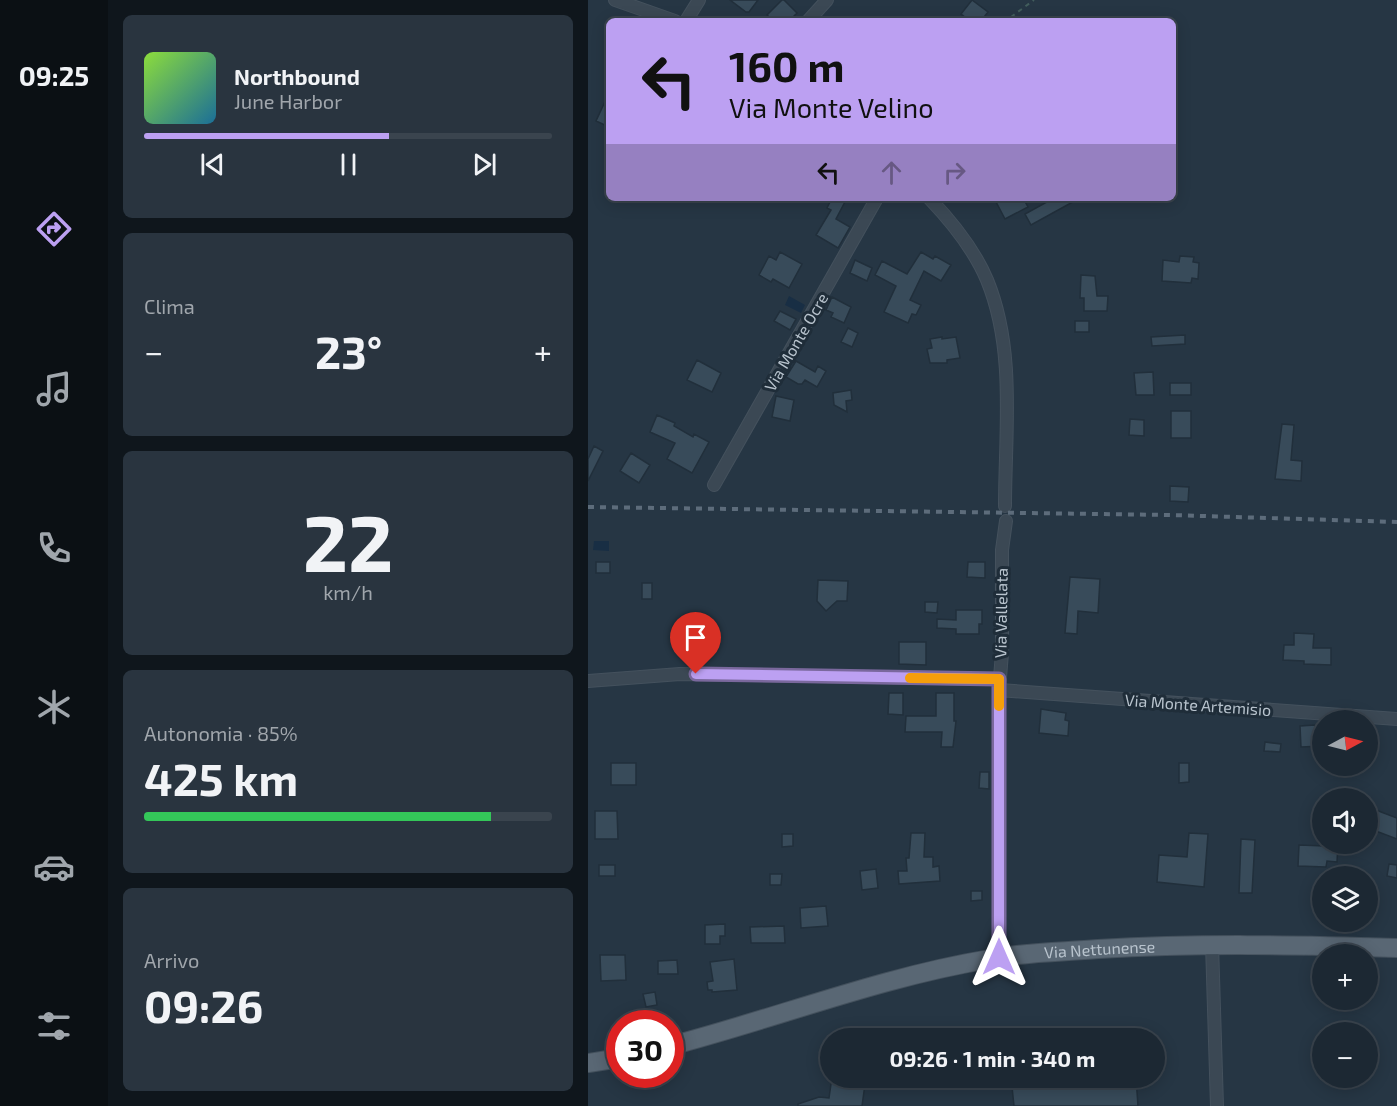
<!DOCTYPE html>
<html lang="it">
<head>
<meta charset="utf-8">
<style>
	:root { --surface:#1c2833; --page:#29343f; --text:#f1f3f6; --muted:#a0a6ac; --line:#3a444e; --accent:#bca0f2 }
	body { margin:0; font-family:"Exo 2",sans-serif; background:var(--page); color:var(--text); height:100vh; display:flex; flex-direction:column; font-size:22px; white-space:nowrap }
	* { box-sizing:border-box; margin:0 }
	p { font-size:20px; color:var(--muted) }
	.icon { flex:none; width:33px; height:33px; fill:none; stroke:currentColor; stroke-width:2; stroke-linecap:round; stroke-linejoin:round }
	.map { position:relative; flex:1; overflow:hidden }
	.sheet { display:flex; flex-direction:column; gap:15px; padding:15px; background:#0f161c; width:480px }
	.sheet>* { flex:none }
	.banner { position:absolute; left:18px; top:18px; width:570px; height:183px; border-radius:9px; box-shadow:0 3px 15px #0003,0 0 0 2px var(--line); background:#bca0f2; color:#111; overflow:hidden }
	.needle { width:39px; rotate:83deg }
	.fabs { position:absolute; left:724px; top:710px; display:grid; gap:12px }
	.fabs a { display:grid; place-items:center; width:66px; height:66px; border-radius:50%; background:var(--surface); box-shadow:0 3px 15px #0003,0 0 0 2px var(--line); font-size:30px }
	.speed { position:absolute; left:18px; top:1010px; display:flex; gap:12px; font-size:30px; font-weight:700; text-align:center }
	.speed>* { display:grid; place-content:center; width:78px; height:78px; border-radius:50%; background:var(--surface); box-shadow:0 3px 15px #0003,0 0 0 2px var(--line); line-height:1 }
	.speed .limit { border:9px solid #d22; background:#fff; color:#111 }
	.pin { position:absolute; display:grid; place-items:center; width:51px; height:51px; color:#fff; margin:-62px -26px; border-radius:50% 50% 50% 0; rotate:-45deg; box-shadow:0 0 6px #0007 }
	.pin .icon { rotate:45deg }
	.me { position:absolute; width:66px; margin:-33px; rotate:0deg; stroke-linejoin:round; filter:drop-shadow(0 0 4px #0008) }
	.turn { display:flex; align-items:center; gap:21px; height:126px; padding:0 24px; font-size:27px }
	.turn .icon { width:78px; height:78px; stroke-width:2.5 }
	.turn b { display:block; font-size:42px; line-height:51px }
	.lanes { display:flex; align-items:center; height:57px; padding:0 24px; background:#0003; justify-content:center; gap:30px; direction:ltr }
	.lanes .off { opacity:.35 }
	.big { font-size:45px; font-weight:700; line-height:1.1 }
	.sheet .card { flex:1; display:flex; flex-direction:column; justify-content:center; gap:9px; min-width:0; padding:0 21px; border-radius:9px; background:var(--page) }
	.sheet .dial { align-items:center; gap:0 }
	.dial b { font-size:78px; line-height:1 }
	.song { display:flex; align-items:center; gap:18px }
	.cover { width:72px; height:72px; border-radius:9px; background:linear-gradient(135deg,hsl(90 70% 55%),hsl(200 70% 35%)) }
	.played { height:6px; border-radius:3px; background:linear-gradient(90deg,var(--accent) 60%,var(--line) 60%) }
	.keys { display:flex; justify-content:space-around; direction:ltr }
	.heat { display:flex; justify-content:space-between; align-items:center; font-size:33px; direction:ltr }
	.charge { height:9px; border-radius:4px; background:linear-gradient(90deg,#34c759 85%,var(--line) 0) }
	.trip { position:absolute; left:232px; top:1028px; width:345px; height:60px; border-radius:30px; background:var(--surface); box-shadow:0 3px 15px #0003,0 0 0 2px var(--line); font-weight:700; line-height:60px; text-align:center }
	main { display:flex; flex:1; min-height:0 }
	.menu { display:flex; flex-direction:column; width:108px; justify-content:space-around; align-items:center; background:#0b1014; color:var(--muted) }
	.menu .icon { width:42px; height:42px }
	.menu .on { color:var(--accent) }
	.menu b { font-size:27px; color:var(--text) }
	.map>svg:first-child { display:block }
	.water { fill:#182e44 }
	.building { fill:#384b5a; stroke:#212f3b; stroke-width:1.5 }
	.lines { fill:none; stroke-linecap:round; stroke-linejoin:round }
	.minor-casing { stroke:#44515d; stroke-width:14 }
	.primary-casing { stroke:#44515d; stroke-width:20 }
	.path { stroke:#425d5c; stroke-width:2; stroke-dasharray:4.5 4.5; stroke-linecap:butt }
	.minor { stroke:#3b4854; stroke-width:12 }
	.primary { stroke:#596774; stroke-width:18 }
	.rail { stroke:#5d6c7b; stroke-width:4; stroke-dasharray:6 6; stroke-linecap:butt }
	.route-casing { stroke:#7a689d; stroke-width:15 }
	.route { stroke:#bca0f2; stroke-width:10 }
	.slow { stroke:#f59e0b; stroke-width:10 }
	.labels { text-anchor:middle; stroke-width:6; stroke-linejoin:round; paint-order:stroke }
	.street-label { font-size:16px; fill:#b8c3cd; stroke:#1f2d39 }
</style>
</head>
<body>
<main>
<nav class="menu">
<b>09:25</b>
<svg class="icon on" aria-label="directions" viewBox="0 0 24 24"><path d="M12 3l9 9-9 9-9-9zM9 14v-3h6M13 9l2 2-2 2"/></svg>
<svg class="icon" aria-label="music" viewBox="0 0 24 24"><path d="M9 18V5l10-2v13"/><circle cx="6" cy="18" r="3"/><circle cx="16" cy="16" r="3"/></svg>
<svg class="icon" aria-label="phone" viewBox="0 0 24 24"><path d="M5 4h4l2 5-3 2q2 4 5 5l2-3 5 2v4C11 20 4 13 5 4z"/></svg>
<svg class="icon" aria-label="climate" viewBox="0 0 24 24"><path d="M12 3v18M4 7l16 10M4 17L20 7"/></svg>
<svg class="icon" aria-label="car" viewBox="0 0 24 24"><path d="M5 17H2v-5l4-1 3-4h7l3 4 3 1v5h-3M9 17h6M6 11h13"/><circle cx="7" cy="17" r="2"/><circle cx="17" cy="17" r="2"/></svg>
<svg class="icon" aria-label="filters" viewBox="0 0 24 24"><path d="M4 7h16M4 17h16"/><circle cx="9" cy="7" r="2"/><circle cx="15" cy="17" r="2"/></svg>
</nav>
<section class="sheet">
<div class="card">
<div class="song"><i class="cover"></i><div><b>Northbound</b><p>June Harbor</p></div></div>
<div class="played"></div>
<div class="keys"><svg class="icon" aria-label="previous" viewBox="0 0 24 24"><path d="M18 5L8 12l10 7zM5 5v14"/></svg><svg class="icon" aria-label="pause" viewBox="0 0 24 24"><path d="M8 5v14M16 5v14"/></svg><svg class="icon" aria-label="next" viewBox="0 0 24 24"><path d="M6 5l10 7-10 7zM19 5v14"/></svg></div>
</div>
<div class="card"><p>Clima</p>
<div class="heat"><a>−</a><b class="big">23°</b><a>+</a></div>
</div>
<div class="card dial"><b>22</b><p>km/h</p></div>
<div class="card"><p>Autonomia · 85%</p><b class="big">425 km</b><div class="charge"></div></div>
<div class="card"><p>Arrivo</p><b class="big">09:26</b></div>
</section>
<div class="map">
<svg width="809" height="1106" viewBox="0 0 809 1106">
	<rect width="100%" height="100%" fill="#263644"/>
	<path class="water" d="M 201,296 L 217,305 L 213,313 L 197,305 Z
		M 6,541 L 21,541 L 21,551 L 5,550 Z"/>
	<path class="building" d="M 142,0 L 170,0 L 161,12 L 158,12 Z
		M 194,0 L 196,0 L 209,13 L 201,21 L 186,21 L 179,15 Z
		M 384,0 L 400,12 L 393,21 L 382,21 L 373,14 Z
		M 21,93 L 21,127 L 8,121 Z
		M 244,198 L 259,198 L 248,219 L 262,227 L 250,248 L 228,235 L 243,210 L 239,208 Z
		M 406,198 L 435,198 L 440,207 L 417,219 Z
		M 466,198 L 492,198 L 443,225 L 437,214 Z
		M 192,252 L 214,264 L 201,288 L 185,279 L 183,282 L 171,275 L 181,256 L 188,260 Z
		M 333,252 L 345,259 L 347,256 L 363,265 L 353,281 L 336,271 L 322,300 L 333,305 L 328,315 L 324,314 L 320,323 L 296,312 L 308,286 L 287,275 L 294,261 L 319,274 Z
		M 592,256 L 606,257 L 605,262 L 611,263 L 610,279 L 604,278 L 603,283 L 574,281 L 575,260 L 591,262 Z
		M 267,260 L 284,268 L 279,281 L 262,273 Z
		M 493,275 L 507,276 L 509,296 L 520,296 L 519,311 L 496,311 L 496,298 L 492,298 Z
		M 244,297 L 263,307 L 256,323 L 243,317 L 245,313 L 238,310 Z
		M 192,311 L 208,319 L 202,330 L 186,321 Z
		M 487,321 L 501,321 L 501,332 L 487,332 Z
		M 260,328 L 270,333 L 264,347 L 253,342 Z
		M 597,335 L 597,344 L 564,346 L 563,337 Z
		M 354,337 L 354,339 L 368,337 L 372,358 L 359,360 L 359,363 L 342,363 L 339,349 L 344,348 L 342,339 Z
		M 109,360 L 133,373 L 124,392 L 99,380 Z
		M 208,361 L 227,372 L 230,366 L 238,371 L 229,387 L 217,380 L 214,384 L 210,384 L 198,377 Z
		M 565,372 L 566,395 L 548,395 L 546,373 Z
		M 582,383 L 603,383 L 603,395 L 582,395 Z
		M 263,390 L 264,400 L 258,401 L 259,412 L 246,405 L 245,393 Z
		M 188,396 L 206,400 L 202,421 L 184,417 Z
		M 583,411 L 603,411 L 603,438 L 583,438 Z
		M 69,415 L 87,423 L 86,426 L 105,437 L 106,434 L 121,442 L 104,473 L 79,459 L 87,443 L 62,432 Z
		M 542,419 L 556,420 L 556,436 L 541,435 Z
		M 694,424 L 706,425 L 703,460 L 714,461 L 713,481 L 687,479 Z
		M 6,446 L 15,451 L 0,481 L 0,459 Z
		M 43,453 L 62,465 L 51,483 L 32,471 Z
		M 582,486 L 601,487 L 600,502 L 582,501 Z
		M 8,562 L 22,562 L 22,573 L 8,573 Z
		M 380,562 L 397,562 L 397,578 L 379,577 Z
		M 482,577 L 512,579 L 510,613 L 490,611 L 489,634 L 477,633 Z
		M 230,580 L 260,581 L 259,601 L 249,601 L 238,611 L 229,601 Z
		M 54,583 L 64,583 L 64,599 L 54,599 Z
		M 337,602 L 350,602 L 349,613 L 337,612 Z
		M 368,610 L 394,610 L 394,624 L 391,624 L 391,634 L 368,634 L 368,629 L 349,628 L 349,619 L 368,620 Z
		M 706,633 L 726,634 L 725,648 L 743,648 L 743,665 L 716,664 L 716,661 L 695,660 L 696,645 L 706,645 Z
		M 311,642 L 338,642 L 338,665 L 311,664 Z
		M 301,693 L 315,693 L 315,715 L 300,714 Z
		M 348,693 L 366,693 L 366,721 L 368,721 L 365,747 L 353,747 L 354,732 L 317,732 L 318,716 L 348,716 Z
		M 453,709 L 478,713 L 477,720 L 481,721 L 480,736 L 451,733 Z
		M 727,725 L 728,730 L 735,730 L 735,746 L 713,747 L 712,726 Z
		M 677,742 L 693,744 L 692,752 L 676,751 Z
		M 23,763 L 48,763 L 48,785 L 23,785 Z
		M 591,763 L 601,763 L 601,782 L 591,783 Z
		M 392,772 L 401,772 L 401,789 L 391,788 Z
		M 780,807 L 809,818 L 809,839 L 780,828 Z
		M 7,811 L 29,811 L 30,839 L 7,839 Z
		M 323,833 L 337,833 L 336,857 L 345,857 L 345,867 L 351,866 L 352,881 L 311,884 L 310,871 L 319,871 L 318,858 L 321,858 Z
		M 601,833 L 620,834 L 616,887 L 569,882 L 571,855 L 599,857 Z
		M 194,834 L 205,834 L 205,846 L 194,847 Z
		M 653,839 L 667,840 L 664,893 L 651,893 Z
		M 737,843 L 750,843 L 749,862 L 739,861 L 738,867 L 710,866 L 711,845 L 737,846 Z
		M 801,864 L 809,865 L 809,878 L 799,876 Z
		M 11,865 L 27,865 L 27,876 L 11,876 Z
		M 288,869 L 290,888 L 274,890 L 272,871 Z
		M 182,874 L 194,874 L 193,885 L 182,885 Z
		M 383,891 L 394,891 L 394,900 L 383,901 Z
		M 238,906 L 240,926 L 213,928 L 212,908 Z
		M 137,924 L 137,936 L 132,936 L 132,944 L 117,944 L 117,925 Z
		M 196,926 L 197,943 L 163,943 L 162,927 Z
		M 12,955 L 37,955 L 38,980 L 13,981 Z
		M 146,959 L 149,990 L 124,992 L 124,990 L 120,990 L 119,982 L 125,981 L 122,962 Z
		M 89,960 L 90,974 L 70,974 L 70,961 Z
		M 67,992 L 69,1005 L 58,1007 L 55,994 Z
		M 244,1077 L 278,1077 L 274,1106 L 210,1106 L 210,1104 L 231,1097 L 241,1098 Z
		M 423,1077 L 548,1077 L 550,1106 L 426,1106 Z"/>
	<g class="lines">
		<g class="minor-casing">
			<path id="minor" d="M 27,0 L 87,21
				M 98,21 L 111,0
				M 220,21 L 239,0
				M 341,198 C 364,222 386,249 399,280 C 428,350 417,432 417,506
				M 126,485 L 289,198
				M 0,681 L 92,674 L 411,679
				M 411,690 L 809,719
				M 624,944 L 629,1106
				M 411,957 L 411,690 L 414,653 L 414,550 L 418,521"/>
		</g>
		<g class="primary-casing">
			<g id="primary">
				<path id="s1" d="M 82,1046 C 189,1018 293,977 402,959 C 437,952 474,952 510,949 C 610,943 709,945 809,948"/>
				<path d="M 0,1063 L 32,1058"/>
			</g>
		</g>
		<path class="path" d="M 423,17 L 446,0"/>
		<use href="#minor" class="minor"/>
		<use href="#primary" class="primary"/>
		<path class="rail" d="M 0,507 L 583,515 L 809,522"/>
	</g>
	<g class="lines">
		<g class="route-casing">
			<path id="route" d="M 108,674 L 411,679 L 411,957"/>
		</g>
		<use href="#route" class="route"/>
		<path class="slow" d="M 322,678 L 411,679 L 411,706"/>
	</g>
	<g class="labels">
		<g class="street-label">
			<text transform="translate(208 342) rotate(-60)" y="6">Via Monte Ocre</text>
			<text transform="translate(413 613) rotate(-89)" y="6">Via Vallelata</text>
			<text transform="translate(610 705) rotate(4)" y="6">Via Monte Artemisio</text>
			<text dy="6" stroke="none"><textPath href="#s1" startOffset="442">Via Nettunense</textPath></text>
		</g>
	</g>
</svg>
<div class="fabs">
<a><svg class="needle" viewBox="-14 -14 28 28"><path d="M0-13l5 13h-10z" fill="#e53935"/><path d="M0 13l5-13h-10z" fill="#a0a6ac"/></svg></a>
<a><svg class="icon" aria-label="sound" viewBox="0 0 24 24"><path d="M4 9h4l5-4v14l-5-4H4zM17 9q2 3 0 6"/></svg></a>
<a><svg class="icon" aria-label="layers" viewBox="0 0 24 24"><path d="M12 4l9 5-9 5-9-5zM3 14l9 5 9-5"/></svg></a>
<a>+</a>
<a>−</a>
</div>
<div class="speed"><div class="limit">30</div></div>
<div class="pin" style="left:108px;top:674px;background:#d93025"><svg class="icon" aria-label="arrive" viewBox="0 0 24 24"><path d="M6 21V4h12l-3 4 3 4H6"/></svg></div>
<svg class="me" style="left:411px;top:957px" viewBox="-20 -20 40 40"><path d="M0-17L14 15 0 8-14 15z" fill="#bca0f2" stroke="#fff" stroke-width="4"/></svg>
<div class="trip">09:26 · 1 min · 340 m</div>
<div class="banner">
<div class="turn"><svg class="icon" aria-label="left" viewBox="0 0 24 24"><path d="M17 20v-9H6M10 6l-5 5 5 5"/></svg><div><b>160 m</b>Via Monte Velino</div></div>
<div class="lanes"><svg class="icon" aria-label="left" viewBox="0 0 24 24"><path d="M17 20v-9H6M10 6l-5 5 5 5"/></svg><svg class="icon off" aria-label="ahead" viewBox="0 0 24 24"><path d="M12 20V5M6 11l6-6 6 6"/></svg><svg class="icon off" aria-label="right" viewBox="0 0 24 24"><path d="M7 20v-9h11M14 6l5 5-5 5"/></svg></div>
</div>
</div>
</main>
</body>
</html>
